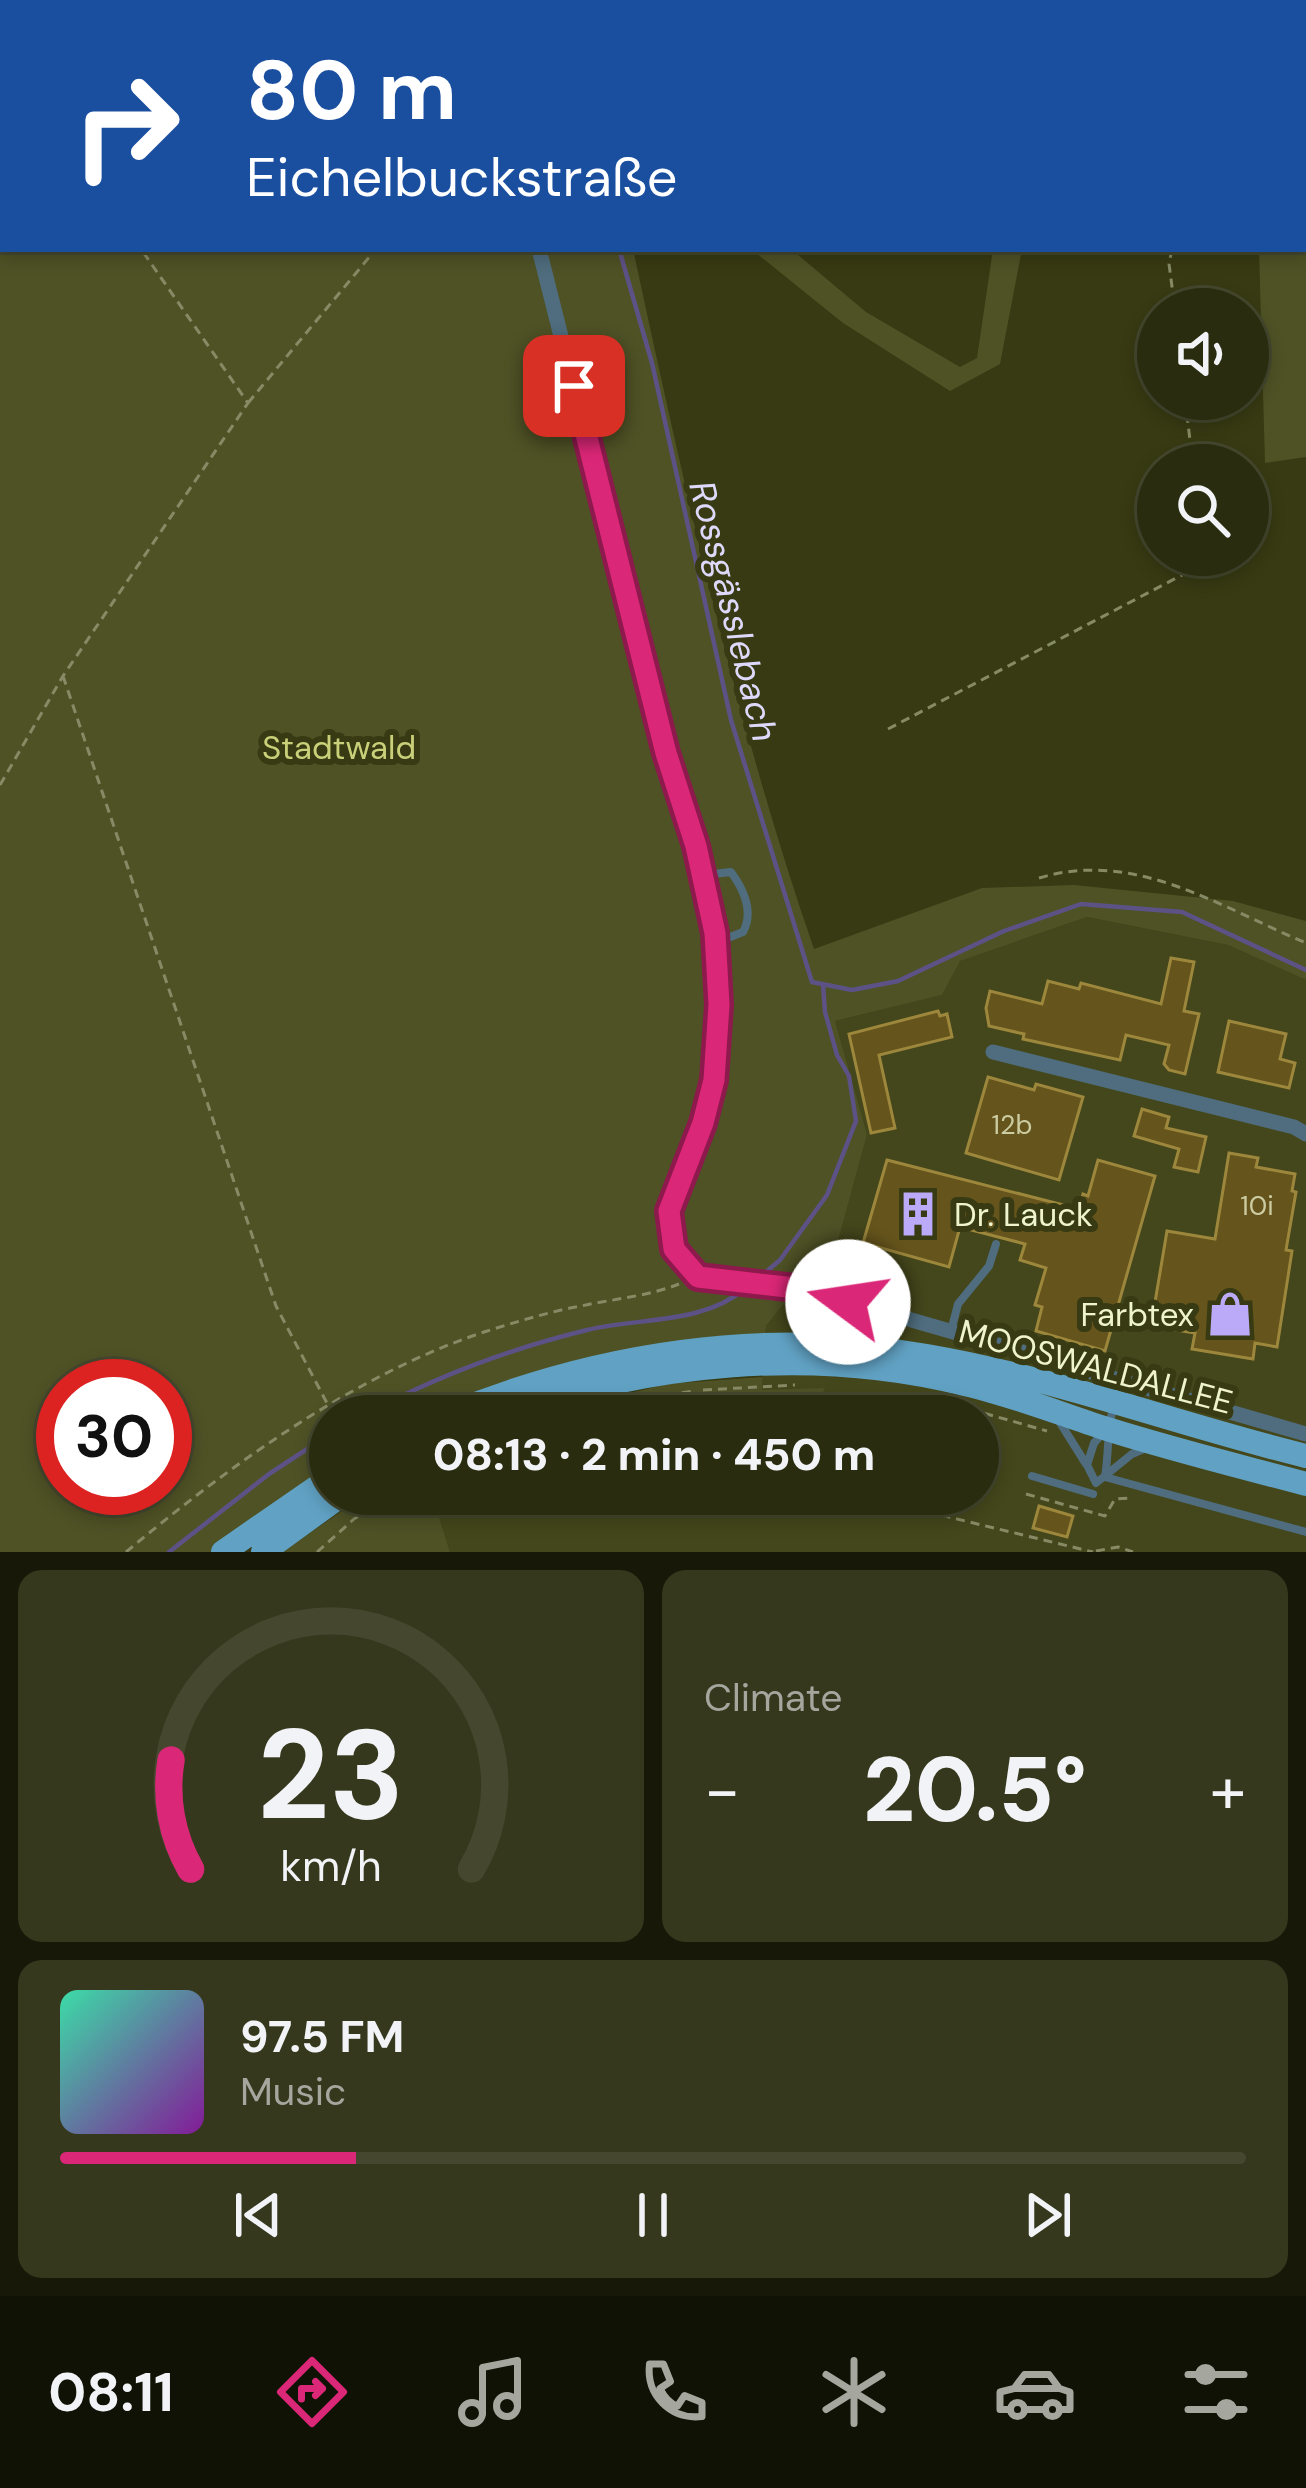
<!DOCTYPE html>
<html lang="en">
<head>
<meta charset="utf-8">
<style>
	:root { --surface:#292c0e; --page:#35381c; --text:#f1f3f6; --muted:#a5a79e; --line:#45482e; --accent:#db2777 }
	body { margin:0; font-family:"DM Sans",sans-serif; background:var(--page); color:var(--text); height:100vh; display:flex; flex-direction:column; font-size:45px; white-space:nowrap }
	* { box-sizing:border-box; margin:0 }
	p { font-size:39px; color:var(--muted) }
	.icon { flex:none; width:66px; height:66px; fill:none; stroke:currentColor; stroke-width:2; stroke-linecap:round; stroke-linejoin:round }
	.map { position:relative; height:1552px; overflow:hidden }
	.side { display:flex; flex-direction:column; gap:18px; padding:18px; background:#171808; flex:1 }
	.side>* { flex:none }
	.banner { position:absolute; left:0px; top:0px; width:1308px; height:252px; box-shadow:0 6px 18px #0003,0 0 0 3px var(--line); background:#1a4fa0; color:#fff; overflow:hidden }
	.buttons { position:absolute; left:1137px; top:288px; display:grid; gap:24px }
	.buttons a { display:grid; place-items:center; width:132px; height:132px; border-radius:50%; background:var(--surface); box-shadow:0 6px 18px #0003,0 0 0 3px var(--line); font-size:60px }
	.speed { position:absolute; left:36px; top:1359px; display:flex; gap:24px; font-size:60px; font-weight:700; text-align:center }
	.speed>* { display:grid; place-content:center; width:156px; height:156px; border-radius:50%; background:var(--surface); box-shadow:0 6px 18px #0003,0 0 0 3px var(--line); line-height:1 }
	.speed .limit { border:18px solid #d22; background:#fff; color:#111 }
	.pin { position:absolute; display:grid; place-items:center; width:102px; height:102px; color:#fff; margin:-51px; border-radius:24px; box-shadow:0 6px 18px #0006 }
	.me { position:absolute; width:132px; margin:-66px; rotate:284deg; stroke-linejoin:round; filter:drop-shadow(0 0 9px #0008) }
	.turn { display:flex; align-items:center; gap:42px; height:252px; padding:0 48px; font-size:54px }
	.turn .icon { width:156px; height:156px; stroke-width:2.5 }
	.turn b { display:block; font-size:84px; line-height:102px }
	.big { font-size:90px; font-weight:800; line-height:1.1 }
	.side .card { flex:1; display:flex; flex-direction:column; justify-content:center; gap:18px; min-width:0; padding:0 42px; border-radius:24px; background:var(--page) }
	.side .dial { align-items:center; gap:0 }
	.dial svg { height:312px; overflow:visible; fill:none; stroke:var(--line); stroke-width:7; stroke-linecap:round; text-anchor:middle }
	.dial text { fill:var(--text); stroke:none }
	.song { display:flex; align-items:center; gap:36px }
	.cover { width:144px; height:144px; border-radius:18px; background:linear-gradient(135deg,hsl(160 70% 55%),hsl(290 70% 35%)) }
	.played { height:12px; border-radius:6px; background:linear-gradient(90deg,var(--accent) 25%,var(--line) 25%) }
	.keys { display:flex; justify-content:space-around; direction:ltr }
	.heat { display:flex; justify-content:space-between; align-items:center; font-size:66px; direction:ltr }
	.side .tiles { flex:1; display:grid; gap:18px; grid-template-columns:1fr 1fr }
	.card:last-child { grid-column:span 2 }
	.trip { position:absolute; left:309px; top:1395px; width:690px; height:120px; border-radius:60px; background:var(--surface); box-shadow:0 6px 18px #0003,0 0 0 3px var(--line); font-weight:800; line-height:120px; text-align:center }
	.tabs { display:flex; height:192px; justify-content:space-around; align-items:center; background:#101206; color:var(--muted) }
	.tabs .icon { width:84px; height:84px }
	.tabs .active { color:var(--accent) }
	.tabs b { font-size:54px; color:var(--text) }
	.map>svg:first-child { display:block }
	.built { fill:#44471b }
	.green { fill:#4f5225; fill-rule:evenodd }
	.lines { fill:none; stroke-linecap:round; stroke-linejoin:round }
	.stream { stroke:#5d5285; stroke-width:4.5 }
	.building { fill:#65541b; stroke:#9d873c; stroke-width:3 }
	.path { stroke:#878b65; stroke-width:3; stroke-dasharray:9 6; stroke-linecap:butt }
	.lane { stroke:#4f6d7e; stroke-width:8 }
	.street { stroke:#4f6d7e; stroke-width:15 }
	.primary { stroke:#61a2c4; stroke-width:24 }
	.route-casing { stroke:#8e194d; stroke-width:30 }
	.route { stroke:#db2777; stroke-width:21 }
	.labels { text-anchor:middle; stroke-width:12; stroke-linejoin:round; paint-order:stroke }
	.number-label { font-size:27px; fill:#cccca2 }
	.park-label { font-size:33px; fill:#c9d079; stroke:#373a12 }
	.poi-label { font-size:33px; fill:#eff4cf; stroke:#373a12; text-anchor:start }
	.street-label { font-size:33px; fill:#eff4cf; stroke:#373a12 }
	.water-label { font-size:36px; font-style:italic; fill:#ded9fa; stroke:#373a12 }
</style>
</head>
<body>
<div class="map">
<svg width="1306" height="1552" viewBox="0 0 1306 1552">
	<rect width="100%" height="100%" fill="#373a12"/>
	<path class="built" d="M 1087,917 L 1228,945 L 1306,980 L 1306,1552 L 450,1552 L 432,1494 L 978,1494 L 978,1416 L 783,1416 L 811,1413 L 761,1390 L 766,1326 L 788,1299 L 796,1268 L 867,1134 L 835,1021 L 942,995 L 959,961 Z"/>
	<path class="green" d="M 0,0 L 242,3 L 3,3 L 3,249 L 633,249 C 684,485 735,720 814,949 L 982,888 L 1074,885 L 1233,901 L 1306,921 L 1306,980 L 1228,945 L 1087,917 L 960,961 L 942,995 L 835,1021 L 867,1134 L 831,1266 L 814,1271 L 796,1268 L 788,1299 L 766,1326 L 765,1338 L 450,1407 L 431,1416 L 330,1416 L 330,1472 L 213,1552 L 0,1552 ZM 63,1386 L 165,1386 L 165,1488 L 63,1488 Z
		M 1306,197 L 1306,457 L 1265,463 L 1259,249 L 1305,249 Z
		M 751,249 L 791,249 L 866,312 L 960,367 L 977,358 L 993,249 L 1022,249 L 1000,364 L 950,391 L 843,323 Z
		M 762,1377 L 762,1390 L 825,1388 L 811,1413 L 536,1416 L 667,1384 Z
		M 366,1494 L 432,1494 L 450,1552 L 283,1552 Z"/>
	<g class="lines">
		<path class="stream" d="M 575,0 L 576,3
			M 840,0 L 841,3
			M 1305,215 L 1306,215
			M 619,249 L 652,363 L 731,720 L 812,982 L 852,990 L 898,981 L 1004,931 L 1081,904 L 1182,912 L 1306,970
			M 760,1277 L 780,1260 L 827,1195 L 856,1121 L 849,1076 L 837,1055 L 825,1012 L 823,984
			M 363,1416 C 434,1377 509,1349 587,1330 C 641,1317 702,1325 746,1288
			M 169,1552 L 269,1474 L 330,1434"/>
	</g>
	<path class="building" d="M 1171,958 L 1194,962 L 1184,1011 L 1199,1014 L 1185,1074 L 1169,1070 L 1164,1064 L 1169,1045 L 1126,1035 L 1120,1060 L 1023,1039 L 1024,1034 L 989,1026 L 986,1008 L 990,991 L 1042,1004 L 1048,981 L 1079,989 L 1081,983 L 1161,1004 Z
		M 938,1011 L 940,1016 L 947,1014 L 952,1037 L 879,1055 L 895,1128 L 871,1133 L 849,1034 Z
		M 1229,1021 L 1286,1034 L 1280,1059 L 1295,1063 L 1289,1088 L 1218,1072 Z
		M 988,1077 L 1034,1090 L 1036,1084 L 1083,1097 L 1059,1180 L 966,1153 Z
		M 1142,1109 L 1169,1117 L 1166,1128 L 1206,1137 L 1198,1172 L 1174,1167 L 1179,1149 L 1134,1136 Z
		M 1229,1153 L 1258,1158 L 1256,1167 L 1295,1174 L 1292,1191 L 1296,1192 L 1286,1250 L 1292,1251 L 1277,1347 L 1255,1343 L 1253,1359 L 1192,1349 L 1195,1333 L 1151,1326 L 1167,1231 L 1215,1239 Z
		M 887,1160 L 1079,1209 L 1083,1194 L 1088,1196 L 1098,1160 L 1155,1176 L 1105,1351 L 1036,1331 L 1042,1307 L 1035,1305 L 1046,1268 L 1020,1260 L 1025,1244 L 960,1227 L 949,1267 L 863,1243 Z
		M 1039,1506 L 1073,1516 L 1067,1537 L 1033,1528 Z"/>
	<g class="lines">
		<path class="path" d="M 1300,3 L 1303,0
			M 0,126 L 3,127
			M 1305,232 L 1306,232
			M 1172,249 L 1169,264 L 1175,309
			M 1185,399 L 1193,465
			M 248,403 L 376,249
			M 63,676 L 276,1306 L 329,1407
			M 888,729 L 1205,563 L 1204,555
			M 0,785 L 63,676 L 248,403 L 141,249
			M 1039,878 C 1135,849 1220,907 1306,943
			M 703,1390 L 795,1385
			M 667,1395 L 694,1391
			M 941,1401 L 1047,1431
			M 572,1416 L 611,1405
			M 854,1494 L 1093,1552
			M 1026,1494 L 1105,1516 L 1115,1499 L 1130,1498
			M 1096,1551 L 1118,1547 L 1133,1552
			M 126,1552 C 229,1466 354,1375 484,1332 C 516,1322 548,1312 581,1306 C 613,1299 649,1296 679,1284
			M 317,1552 L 354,1519 L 395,1494"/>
		<path class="lane" d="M 704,875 L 731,872 C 744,890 754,912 743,932 L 715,943
			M 951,1331 L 958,1304 L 989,1266 L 996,1244
			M 1059,1421 L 1086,1464
			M 1102,1434 L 1094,1443 L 1087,1465 L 1096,1483 L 1132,1454 L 1146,1448
			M 1032,1476 L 1093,1494
			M 1105,1477 L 1306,1532
			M 1105,1477 C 1109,1452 1107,1428 1114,1404"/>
		<path class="street" d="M 479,0 L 479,3
			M 539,249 L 666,753 L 696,846 L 715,933 L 719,1005 L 714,1080 L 703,1123 L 669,1211 L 674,1249 L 684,1264 L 698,1277 L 804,1289 L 1306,1434
			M 993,1052 L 1294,1127 L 1306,1134"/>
		<path class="primary" d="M 445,1416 C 598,1353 763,1328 927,1356 C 1056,1378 1179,1425 1306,1456
			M 499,1416 C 645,1362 813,1346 965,1384 C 1013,1395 1058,1413 1104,1428 C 1170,1449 1239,1466 1306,1484
			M 223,1552 L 330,1478
			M 263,1552 L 343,1494"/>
	</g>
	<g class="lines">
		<g class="route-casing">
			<path id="route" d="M 574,386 L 666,753 L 696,846 L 715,933 L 719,1005 L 714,1080 L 703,1123 L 669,1211 L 674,1249 L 698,1277 L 804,1289 L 848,1302"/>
		</g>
		<use href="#route" class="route"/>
	</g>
	<defs>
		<g id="building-bare" transform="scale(3.6)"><path d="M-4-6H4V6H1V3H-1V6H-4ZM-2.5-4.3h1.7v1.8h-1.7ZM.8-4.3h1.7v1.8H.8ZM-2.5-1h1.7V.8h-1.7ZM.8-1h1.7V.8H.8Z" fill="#baaaf7" stroke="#373a12" stroke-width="2.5" paint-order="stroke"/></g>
		<g id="shop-bare" transform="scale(3.6)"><path d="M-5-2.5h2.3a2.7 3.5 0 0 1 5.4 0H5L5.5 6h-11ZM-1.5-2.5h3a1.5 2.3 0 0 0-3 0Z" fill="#baaaf7" stroke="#373a12" stroke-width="2.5" paint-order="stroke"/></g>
	</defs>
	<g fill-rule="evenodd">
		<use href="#building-bare" x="918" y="1214"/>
		<use href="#shop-bare" x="1230" y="1314"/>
	</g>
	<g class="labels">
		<g class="number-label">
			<text x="1012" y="1134">12b</text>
			<text x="1257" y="1215">10i</text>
		</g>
		<g class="park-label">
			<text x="339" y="759">Stadtwald</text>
		</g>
		<g class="poi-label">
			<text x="954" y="1226">Dr. Lauck</text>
			<text x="1194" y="1326" text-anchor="end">Farbtex</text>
		</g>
		<g class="street-label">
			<text transform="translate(1096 1366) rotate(15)" y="12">MOOSWALDALLEE</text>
		</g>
		<g class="water-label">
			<text transform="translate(734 611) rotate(76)" y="13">Rossgässlebach</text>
		</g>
	</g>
</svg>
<div class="buttons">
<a><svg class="icon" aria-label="sound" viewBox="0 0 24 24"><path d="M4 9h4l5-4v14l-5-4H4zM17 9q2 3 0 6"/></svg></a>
<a><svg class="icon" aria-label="search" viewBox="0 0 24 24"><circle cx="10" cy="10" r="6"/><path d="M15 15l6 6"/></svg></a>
</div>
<div class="speed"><div class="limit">30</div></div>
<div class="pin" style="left:574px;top:386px;background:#d93025"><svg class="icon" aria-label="arrive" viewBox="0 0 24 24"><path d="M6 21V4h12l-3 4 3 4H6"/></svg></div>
<svg class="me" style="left:848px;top:1302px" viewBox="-20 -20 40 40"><circle r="19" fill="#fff"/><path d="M0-13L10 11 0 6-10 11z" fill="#db2777"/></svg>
<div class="trip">08:13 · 2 min · 450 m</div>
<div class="banner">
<div class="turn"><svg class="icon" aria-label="right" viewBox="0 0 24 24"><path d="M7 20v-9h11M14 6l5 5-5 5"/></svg><div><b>80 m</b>Eichelbuckstraße</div></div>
</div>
</div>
<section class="side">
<div class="tiles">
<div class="card dial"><svg viewBox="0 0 100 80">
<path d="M14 69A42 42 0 1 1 86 69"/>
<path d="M14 69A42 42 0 0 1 9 41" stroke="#db2777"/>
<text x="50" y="56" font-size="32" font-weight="700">23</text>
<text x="50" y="72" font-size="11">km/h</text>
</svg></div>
<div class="card"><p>Climate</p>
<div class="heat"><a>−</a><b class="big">20.5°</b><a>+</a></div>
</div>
<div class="card">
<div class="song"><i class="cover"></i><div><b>97.5 FM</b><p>Music</p></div></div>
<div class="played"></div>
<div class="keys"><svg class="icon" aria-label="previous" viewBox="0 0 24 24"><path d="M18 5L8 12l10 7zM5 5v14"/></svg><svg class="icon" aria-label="pause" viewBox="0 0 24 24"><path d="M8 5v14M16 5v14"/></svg><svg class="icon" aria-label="next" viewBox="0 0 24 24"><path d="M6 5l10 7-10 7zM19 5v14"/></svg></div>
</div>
</div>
</section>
<nav class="tabs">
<b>08:11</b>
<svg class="icon active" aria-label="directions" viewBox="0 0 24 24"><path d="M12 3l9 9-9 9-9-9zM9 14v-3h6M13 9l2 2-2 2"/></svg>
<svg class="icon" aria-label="music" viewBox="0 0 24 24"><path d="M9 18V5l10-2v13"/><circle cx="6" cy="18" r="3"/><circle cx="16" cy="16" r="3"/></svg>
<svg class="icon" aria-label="phone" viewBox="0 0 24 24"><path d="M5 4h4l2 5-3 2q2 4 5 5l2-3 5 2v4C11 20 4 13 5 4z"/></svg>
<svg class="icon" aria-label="climate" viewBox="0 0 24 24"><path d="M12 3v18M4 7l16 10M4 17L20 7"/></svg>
<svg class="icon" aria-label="car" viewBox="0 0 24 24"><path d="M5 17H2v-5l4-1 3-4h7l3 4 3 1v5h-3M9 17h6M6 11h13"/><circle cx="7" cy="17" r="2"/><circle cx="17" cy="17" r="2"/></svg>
<svg class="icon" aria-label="filters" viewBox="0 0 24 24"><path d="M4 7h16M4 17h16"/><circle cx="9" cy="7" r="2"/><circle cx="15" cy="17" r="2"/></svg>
</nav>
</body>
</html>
